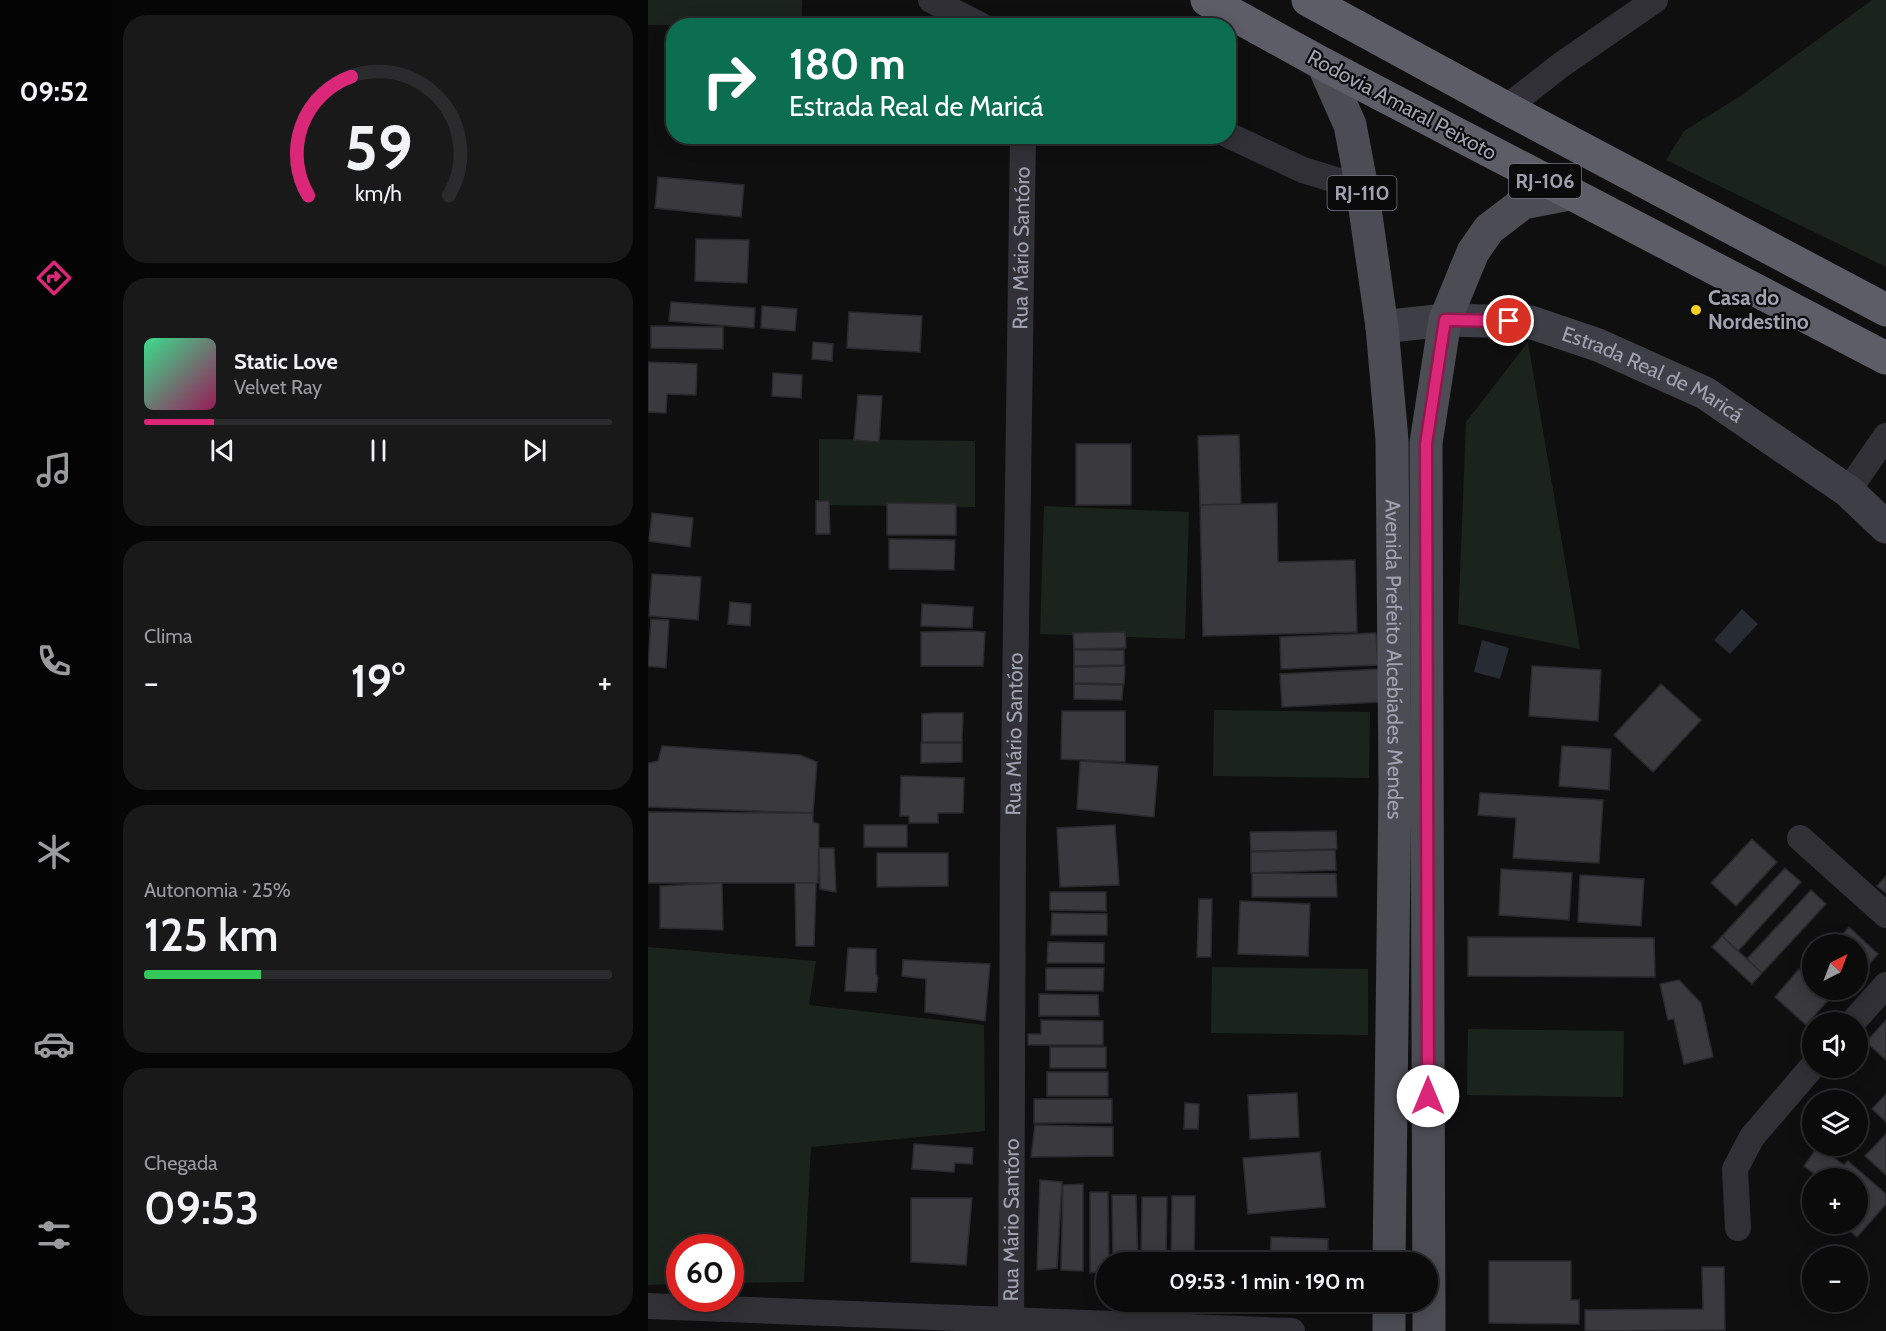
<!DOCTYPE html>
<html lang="pt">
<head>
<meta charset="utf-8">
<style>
	:root { --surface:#0b0b0c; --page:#19191a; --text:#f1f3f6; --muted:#9a9b9d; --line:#2b2b2d; --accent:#db2777 }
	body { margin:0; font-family:Cabin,sans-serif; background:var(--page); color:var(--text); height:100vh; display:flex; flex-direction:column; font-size:22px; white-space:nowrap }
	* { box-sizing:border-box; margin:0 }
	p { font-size:20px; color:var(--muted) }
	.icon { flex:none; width:33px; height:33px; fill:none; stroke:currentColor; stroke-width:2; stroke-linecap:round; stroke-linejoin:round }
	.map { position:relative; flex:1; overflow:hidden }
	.sheet { display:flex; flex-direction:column; gap:15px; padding:15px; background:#060607; width:540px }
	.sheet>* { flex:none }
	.hud { position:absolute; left:18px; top:18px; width:570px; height:126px; border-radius:24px; box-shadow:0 3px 15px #0003,0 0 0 2px var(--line); background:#0b6e4f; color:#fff; overflow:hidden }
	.needle { width:39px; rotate:42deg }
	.tools { position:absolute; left:1154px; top:934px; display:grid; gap:12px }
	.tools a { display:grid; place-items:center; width:66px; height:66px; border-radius:50%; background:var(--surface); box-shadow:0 3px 15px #0003,0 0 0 2px var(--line); font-size:30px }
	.speed { position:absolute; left:18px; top:1234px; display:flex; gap:12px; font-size:30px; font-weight:700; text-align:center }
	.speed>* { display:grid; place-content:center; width:78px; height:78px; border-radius:50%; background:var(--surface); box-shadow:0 3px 15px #0003,0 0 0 2px var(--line); line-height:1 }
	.speed .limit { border:9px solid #d22; background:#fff; color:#111 }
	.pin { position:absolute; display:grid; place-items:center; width:51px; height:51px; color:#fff; margin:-26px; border:3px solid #fff; border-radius:50%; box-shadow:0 2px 6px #0007 }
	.me { position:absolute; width:66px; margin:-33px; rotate:0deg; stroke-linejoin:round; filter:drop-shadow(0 0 4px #0008) }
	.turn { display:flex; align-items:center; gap:21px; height:126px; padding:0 24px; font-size:27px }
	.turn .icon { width:78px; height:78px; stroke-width:2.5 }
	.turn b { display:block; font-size:42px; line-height:51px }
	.big { font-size:45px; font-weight:600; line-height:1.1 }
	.sheet .widget { flex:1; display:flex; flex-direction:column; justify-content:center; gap:9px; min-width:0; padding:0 21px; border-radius:24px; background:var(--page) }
	.sheet .dial { align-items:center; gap:0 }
	.dial svg { height:156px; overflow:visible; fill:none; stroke:var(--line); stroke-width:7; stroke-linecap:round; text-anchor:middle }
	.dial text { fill:var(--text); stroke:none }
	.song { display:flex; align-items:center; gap:18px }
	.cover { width:72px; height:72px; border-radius:9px; background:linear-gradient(135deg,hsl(150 70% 55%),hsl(330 70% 35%)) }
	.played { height:6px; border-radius:3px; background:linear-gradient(90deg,var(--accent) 15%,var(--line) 15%) }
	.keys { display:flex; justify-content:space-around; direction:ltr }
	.heat { display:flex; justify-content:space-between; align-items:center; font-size:33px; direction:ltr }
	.charge { height:9px; border-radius:4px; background:linear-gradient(90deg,#34c759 25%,var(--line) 0) }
	.trip { position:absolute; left:448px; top:1252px; width:342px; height:60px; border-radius:30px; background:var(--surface); box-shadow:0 3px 15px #0003,0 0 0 2px var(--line); font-weight:600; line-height:60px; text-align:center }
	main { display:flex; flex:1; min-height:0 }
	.tab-bar { display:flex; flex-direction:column; width:108px; justify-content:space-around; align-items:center; background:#040405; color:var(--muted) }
	.tab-bar .icon { width:42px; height:42px }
	.tab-bar .selected { color:var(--accent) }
	.tab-bar b { font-size:27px; color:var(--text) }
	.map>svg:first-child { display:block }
	.green { fill:#1b231d }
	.water { fill:#262b34 }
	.building { fill:#39393e; stroke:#2a292d; stroke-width:1.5 }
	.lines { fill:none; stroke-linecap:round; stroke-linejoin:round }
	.street { stroke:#303036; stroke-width:26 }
	.secondary { stroke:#3e3f46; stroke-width:33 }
	.primary { stroke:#4c4c55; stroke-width:33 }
	.highway { stroke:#5c5d67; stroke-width:33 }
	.route-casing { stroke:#8e194d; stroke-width:15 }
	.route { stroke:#db2777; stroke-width:10 }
	.poi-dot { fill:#f6d022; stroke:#0a0a0b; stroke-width:2 }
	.labels { text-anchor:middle; stroke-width:4.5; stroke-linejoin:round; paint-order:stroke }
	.shield { fill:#0a0a0b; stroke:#737480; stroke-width:1.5 }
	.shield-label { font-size:20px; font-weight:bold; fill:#a0a2b2 }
	.street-label { font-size:21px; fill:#a0a2b2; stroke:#0a0a0b }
	.poi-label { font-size:21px; font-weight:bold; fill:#a0a2b2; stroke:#0a0a0b; text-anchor:start }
</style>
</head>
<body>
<main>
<nav class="tab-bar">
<b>09:52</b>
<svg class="icon selected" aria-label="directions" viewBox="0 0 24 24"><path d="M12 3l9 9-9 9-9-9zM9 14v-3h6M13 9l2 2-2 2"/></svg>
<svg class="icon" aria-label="music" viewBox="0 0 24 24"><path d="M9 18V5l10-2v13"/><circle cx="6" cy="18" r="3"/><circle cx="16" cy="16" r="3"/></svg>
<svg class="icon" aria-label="phone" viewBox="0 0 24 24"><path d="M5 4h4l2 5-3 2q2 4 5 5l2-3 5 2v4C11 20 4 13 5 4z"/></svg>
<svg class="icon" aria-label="climate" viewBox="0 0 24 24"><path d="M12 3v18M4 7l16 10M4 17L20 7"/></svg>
<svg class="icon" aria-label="car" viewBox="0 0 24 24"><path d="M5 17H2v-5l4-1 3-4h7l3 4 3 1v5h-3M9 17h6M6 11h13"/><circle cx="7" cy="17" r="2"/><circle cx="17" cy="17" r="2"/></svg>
<svg class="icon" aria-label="filters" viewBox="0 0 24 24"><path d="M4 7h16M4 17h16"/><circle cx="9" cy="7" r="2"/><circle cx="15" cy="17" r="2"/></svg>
</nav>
<section class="sheet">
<div class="widget dial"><svg viewBox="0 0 100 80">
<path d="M14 69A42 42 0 1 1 86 69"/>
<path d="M14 69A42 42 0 0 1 36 8" stroke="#db2777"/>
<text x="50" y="56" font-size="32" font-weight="700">59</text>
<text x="50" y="72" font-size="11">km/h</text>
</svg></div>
<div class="widget">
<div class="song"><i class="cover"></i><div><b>Static Love</b><p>Velvet Ray</p></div></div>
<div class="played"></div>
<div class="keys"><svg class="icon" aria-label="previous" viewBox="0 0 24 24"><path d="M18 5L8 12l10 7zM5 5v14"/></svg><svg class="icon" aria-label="pause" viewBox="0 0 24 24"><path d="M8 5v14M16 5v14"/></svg><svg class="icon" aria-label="next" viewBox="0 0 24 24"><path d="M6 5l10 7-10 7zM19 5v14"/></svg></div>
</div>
<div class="widget"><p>Clima</p>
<div class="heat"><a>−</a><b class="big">19°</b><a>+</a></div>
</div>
<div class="widget"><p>Autonomia · 25%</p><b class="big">125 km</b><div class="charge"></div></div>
<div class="widget"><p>Chegada</p><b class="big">09:53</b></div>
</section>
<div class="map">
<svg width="1238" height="1331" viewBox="0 0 1238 1331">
	<rect width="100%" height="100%" fill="#0f0f10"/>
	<path class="green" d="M 0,0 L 154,0 L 154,25 L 0,25 Z
		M 1224,0 L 1238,0 L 1238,267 L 1018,160 L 1036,131 L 1091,97 Z
		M 880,342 L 932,649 L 810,624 L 818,422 Z
		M 171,439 L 327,441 L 327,507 L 171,505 Z
		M 396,506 L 541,512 L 537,639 L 392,634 Z
		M 566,710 L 722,712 L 721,778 L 565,776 Z
		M 0,947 L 168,961 L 161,1005 L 336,1025 L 337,1131 L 163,1147 L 156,1282 L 83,1283 L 82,1248 L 32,1248 L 31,1284 L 0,1285 Z
		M 564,967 L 720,969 L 720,1035 L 563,1033 Z
		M 820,1029 L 976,1031 L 975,1097 L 819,1095 Z"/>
	<path class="water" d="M 1094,609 L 1110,624 L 1082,654 L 1066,640 Z
		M 834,640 L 861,648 L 852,679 L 826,672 Z"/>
	<path class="building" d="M 10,177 L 96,185 L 93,217 L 7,208 Z
		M 48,239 L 101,240 L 99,283 L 47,281 Z
		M 23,302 L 107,308 L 106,328 L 21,321 Z
		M 114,306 L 149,309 L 147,331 L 113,328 Z
		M 201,312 L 274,316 L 272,352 L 199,348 Z
		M 3,326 L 75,327 L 75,349 L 3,348 Z
		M 165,342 L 185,344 L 184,361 L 164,359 Z
		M 0,362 L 49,364 L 48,395 L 19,394 L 18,413 L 0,412 Z
		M 125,373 L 154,375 L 153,398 L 124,396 Z
		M 210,395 L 234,396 L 231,442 L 206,440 Z
		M 591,435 L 593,504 L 552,505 L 550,436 Z
		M 428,444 L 483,444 L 483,505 L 428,505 Z
		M 168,501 L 181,501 L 182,534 L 168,534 Z
		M 239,503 L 308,504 L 308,535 L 239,535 Z
		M 629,503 L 630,562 L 707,560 L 709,632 L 555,636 L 552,505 Z
		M 4,513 L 45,518 L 42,547 L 1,541 Z
		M 241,539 L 307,540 L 306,570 L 241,569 Z
		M 4,574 L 53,577 L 50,620 L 1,616 Z
		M 82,602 L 103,604 L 102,626 L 80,624 Z
		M 274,604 L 325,607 L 324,628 L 273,626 Z
		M 3,619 L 21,620 L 18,668 L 0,666 Z
		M 322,631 L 337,632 L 335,666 L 273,666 L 273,632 Z
		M 477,632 L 478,648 L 426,649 L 425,633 Z
		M 728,633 L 730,665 L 633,669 L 632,637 Z
		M 426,650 L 476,650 L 476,665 L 426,666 Z
		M 477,666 L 476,684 L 426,683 L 426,667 Z
		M 884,666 L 953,670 L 950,721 L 881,716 Z
		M 731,669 L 732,702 L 634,707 L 632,674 Z
		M 426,684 L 475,685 L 474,700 L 426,699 Z
		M 1013,684 L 1053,720 L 1005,772 L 966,735 Z
		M 414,711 L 477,711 L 477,762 L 413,759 Z
		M 286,713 L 315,713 L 314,742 L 274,742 L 274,714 Z
		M 273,743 L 314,743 L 314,762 L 273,763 Z
		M 14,746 L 152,755 L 169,762 L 165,813 L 0,807 L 0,763 L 10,761 Z
		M 914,746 L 963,749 L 961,790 L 911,786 Z
		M 432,761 L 510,766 L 506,817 L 429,809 Z
		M 253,776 L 316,778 L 315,813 L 290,813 L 290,823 L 261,823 L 261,816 L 252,816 Z
		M 832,793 L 955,800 L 951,863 L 865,858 L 868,818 L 830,815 Z
		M 0,812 L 165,813 L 165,822 L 171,824 L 170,883 L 0,883 Z
		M 216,825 L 259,825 L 259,847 L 216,847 Z
		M 467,825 L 471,885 L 412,887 L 409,828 Z
		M 688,831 L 689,849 L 603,851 L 602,832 Z
		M 1104,839 L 1129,862 L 1088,906 L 1063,883 Z
		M 171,848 L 186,848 L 188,892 L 172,889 Z
		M 687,850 L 688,870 L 603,873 L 603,852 Z
		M 229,853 L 300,853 L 300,886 L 229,887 Z
		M 1137,868 L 1153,882 L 1090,951 L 1074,936 Z
		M 853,869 L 924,873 L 921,920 L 851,915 Z
		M 604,873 L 688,874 L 689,897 L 604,897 Z
		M 932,875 L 996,879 L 993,926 L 930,922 Z
		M 1238,876 L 1238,893 L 1229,886 Z
		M 74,883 L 75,930 L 12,928 L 12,886 Z
		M 147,883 L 168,883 L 166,946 L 148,946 Z
		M 1163,890 L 1178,904 L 1114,973 L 1099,959 Z
		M 402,892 L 458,892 L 458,911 L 402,910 Z
		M 551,899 L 564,899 L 563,957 L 549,957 Z
		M 592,901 L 662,904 L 660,956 L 590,954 Z
		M 404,913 L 459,914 L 459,935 L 403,935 Z
		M 1201,927 L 1230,954 L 1209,978 L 1209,945 L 1185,945 Z
		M 1074,936 L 1114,973 L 1104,984 L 1064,947 Z
		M 820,937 L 1006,938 L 1007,977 L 820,976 Z
		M 400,942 L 456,943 L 456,963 L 399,963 Z
		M 200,948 L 228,949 L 228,974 L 230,978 L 228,992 L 197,991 Z
		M 1163,948 L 1164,949 L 1164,966 L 1155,958 Z
		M 255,960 L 342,964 L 337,1021 L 277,1012 L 278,979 L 254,976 Z
		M 398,968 L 456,968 L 455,991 L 398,990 Z
		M 1151,969 L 1164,980 L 1164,990 L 1175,990 L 1183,997 L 1158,1025 L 1127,997 Z
		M 1031,980 L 1053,1003 L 1065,1057 L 1036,1064 L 1026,1019 L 1020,1020 L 1012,984 Z
		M 391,994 L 450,995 L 451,1016 L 391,1016 Z
		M 393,1020 L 455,1021 L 455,1045 L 380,1045 L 380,1034 L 393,1034 Z
		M 1238,1020 L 1238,1060 L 1218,1042 Z
		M 402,1047 L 458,1047 L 458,1068 L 402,1068 Z
		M 399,1072 L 460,1072 L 460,1096 L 399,1096 Z
		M 649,1093 L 651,1137 L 602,1139 L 600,1095 Z
		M 1238,1094 L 1238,1122 L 1224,1109 Z
		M 386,1099 L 464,1099 L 464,1123 L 386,1123 Z
		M 537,1103 L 551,1104 L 550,1129 L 536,1129 Z
		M 387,1125 L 465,1127 L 465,1156 L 383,1157 Z
		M 1238,1134 L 1238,1175 L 1217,1156 Z
		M 266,1144 L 325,1148 L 324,1164 L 307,1163 L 306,1172 L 264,1169 Z
		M 1170,1146 L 1196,1165 L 1200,1161 L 1238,1194 L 1238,1204 L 1209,1237 L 1194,1224 L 1209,1224 L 1209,1179 L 1173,1179 L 1156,1166 Z
		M 672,1152 L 677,1207 L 600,1214 L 595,1158 Z
		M 392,1180 L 414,1182 L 409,1268 L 389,1270 Z
		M 435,1184 L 435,1271 L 413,1270 L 415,1185 Z
		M 442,1192 L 460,1192 L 461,1263 L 459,1263 L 459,1271 L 442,1273 Z
		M 464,1195 L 488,1195 L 490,1263 L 465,1263 Z
		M 524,1196 L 547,1196 L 546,1263 L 523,1263 Z
		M 494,1197 L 519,1197 L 518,1263 L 493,1263 Z
		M 263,1198 L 324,1198 L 318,1265 L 263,1262 Z
		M 623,1237 L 680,1239 L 680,1263 L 622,1263 Z
		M 841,1261 L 923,1261 L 923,1300 L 931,1300 L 931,1324 L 841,1323 Z
		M 1054,1267 L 1076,1267 L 1077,1330 L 937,1331 L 937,1310 L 1055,1309 Z"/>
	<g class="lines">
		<g class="street">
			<path d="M 283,0 L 334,26"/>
			<path d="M 858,108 L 913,65 L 1007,0"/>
			<path d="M 580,135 L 655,170 L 714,188"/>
			<path d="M 1200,491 L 1238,436"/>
			<path d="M 1152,838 L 1238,915"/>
			<path d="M 1204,1023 L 1238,985"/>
			<path d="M 1090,1228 L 1087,1169 L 1104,1137 L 1164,1067"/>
			<path d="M 0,1306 L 644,1331"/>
			<path id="s1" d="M 363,1331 L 365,836 L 375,136"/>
		</g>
		<path class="secondary" id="s2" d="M 734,327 L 797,320 L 882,322 L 950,345 L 1057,393 L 1200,491 L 1238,527"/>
		<g class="primary">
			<path id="s3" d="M 675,64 L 702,125 L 714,188 L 734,327 L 744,440 L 747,785 L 741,1263"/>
			<path d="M 741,1331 L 741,1302"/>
			<path d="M 781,1331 L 778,443 L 797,320 L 825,252 L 841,229 L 875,203 L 921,194"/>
		</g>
		<path class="highway" d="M 559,0 L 675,64 L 1238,358
			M 660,0 L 858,108 L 1238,310"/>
	</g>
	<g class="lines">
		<g class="route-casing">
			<path id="route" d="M 780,1096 L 778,444 L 797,320 L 861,321"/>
		</g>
		<use href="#route" class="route"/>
	</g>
	<circle class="poi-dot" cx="1048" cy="310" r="6"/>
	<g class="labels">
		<g class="shield">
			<rect x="861" y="164" width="72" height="34" rx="4.5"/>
			<rect x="679.5" y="176" width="69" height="34" rx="4.5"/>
		</g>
		<g class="shield-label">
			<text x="897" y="188">RJ-106</text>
			<text x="714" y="200">RJ-110</text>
		</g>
		<g class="street-label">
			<text transform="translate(754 105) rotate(28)" y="7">Rodovia Amaral Peixoto</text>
			<text dy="7" stroke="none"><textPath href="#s1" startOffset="1083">Rua Mário Santóro</textPath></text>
			<text dy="7" stroke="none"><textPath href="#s2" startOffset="282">Estrada Real de Maricá</textPath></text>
			<text dy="7" stroke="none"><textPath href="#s3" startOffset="604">Avenida Prefeito Alcebíades Mendes</textPath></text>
			<text dy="7" stroke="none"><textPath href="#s1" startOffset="597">Rua Mário Santóro</textPath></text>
			<text dy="7" stroke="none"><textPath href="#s1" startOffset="111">Rua Mário Santóro</textPath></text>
		</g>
		<g class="poi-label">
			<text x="1060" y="305">Casa do<tspan x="1060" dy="24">Nordestino</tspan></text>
		</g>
	</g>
</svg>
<div class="tools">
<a><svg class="needle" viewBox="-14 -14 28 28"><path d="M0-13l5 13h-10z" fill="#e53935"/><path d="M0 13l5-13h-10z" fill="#9a9b9d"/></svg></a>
<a><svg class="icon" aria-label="sound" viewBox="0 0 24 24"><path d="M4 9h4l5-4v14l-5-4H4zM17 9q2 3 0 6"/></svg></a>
<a><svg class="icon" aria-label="layers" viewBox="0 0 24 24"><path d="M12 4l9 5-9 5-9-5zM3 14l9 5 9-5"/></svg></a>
<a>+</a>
<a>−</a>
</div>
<div class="speed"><div class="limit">60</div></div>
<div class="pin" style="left:861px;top:321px;background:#d93025"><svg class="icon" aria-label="arrive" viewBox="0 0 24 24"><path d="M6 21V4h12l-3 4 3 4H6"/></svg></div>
<svg class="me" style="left:780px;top:1096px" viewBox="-20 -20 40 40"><circle r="19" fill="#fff"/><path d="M0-13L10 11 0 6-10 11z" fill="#db2777"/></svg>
<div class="trip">09:53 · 1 min · 190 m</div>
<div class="hud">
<div class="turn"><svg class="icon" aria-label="right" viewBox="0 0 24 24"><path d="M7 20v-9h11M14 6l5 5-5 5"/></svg><div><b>180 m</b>Estrada Real de Maricá</div></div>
</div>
</div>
</main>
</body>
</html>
